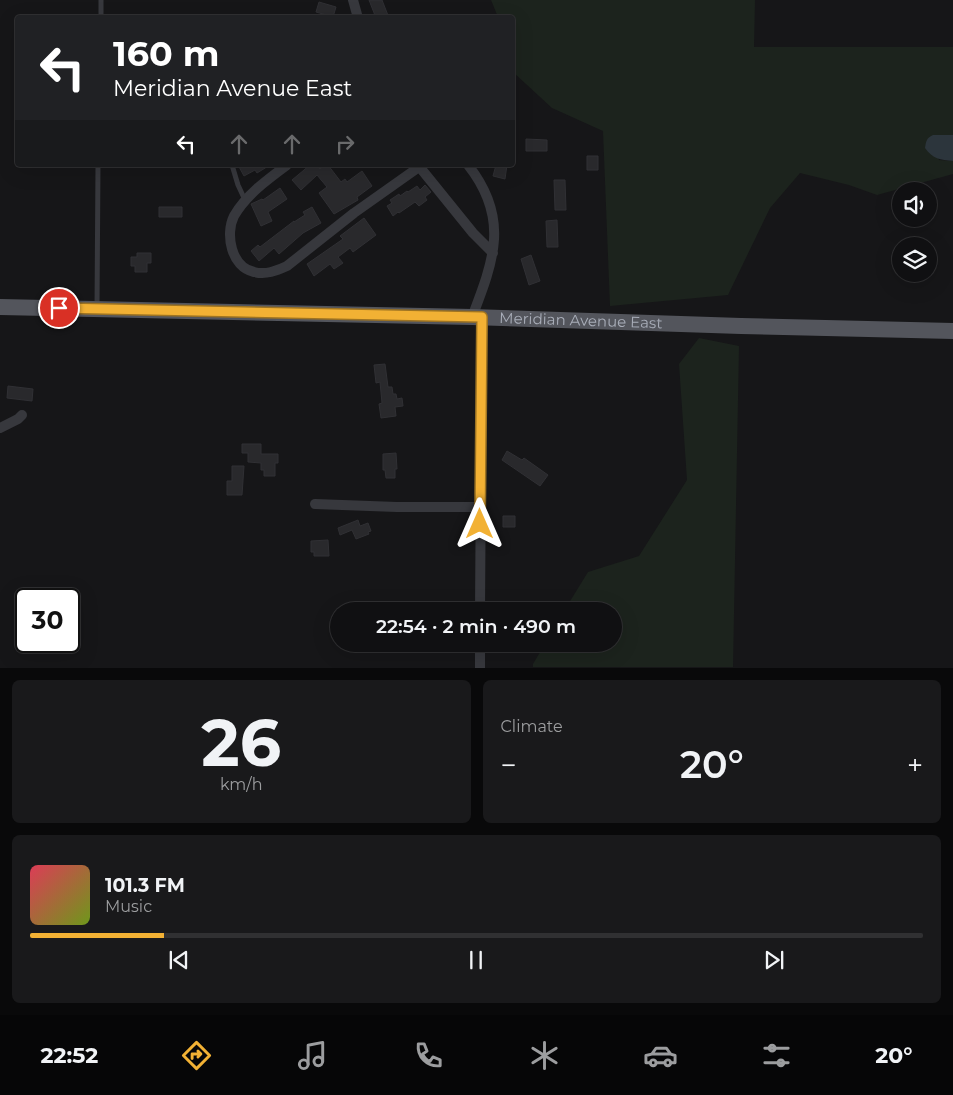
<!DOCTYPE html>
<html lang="en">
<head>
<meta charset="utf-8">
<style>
	:root { --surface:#101012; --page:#19191b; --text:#f1f3f6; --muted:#9c9d9f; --line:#303032; --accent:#f2b134 }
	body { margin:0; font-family:Montserrat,sans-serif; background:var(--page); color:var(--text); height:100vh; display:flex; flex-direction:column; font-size:19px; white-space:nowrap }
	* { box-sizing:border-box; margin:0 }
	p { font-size:16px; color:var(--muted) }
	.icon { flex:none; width:28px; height:28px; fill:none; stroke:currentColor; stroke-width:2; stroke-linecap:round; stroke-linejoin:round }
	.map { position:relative; height:668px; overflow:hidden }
	.sheet { display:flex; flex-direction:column; gap:12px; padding:12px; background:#09090a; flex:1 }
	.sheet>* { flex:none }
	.guide { position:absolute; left:15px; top:15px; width:500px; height:152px; border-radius:5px; box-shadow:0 5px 20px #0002,0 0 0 1px var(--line); background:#202124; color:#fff; overflow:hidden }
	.buttons { position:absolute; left:892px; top:182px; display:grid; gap:10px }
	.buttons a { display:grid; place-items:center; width:45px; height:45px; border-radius:50%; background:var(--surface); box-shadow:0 5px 20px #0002,0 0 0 1px var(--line); font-size:25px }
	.speed { position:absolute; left:15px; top:588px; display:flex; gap:10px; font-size:25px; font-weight:700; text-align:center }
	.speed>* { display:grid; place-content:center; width:65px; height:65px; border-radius:50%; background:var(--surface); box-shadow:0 5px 20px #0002,0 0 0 1px var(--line); line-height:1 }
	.speed .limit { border:2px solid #111; border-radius:8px; background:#fff; color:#111 }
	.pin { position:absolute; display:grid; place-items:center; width:42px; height:42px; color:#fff; margin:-21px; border:2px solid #fff; border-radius:50%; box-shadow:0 1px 5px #0007 }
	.me { position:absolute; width:55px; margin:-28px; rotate:0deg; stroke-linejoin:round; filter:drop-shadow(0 0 4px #0008) }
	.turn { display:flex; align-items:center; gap:18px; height:105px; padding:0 15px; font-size:22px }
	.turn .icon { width:65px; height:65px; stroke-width:2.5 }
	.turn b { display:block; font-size:35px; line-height:42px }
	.lanes { display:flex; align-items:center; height:48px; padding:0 15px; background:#0003; justify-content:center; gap:25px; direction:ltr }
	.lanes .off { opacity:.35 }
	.big { font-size:38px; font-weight:600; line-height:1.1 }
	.sheet .card { flex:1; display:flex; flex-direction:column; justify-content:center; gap:8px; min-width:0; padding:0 18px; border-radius:8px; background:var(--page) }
	.sheet .dial { align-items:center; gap:0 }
	.dial b { font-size:65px; line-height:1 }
	.song { display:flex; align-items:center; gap:15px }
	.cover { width:60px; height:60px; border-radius:8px; background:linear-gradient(135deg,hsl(350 70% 55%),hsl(80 70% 35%)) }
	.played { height:5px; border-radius:2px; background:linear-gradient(90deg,var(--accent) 15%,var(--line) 15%) }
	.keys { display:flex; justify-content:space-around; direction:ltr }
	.heat { display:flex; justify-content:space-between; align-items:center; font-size:28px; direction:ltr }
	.sheet .tiles { flex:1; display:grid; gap:12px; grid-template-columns:1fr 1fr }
	.card:last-child { grid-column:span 2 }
	.trip { position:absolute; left:330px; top:602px; width:292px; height:50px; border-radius:25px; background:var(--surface); box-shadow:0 5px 20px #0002,0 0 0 1px var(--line); font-weight:600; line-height:50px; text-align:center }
	.tab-bar { display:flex; height:80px; justify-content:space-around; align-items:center; background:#060607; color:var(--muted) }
	.tab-bar .icon { width:35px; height:35px }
	.tab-bar .active { color:var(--accent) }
	.tab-bar b { font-size:22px; color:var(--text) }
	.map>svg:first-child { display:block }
	.green { fill:#1c231d }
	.water { fill:#2c353c }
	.building { fill:#29292c; stroke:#303034 }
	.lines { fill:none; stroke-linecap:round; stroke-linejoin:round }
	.service { stroke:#37383d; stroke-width:5 }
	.minor { stroke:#37383d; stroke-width:10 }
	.primary { stroke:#53555c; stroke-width:16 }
	.route-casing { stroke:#9d7322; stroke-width:12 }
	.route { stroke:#f2b134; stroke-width:9 }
	.labels { text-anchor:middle; stroke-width:5; stroke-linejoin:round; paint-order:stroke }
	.street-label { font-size:15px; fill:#a8adb8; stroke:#111113 }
</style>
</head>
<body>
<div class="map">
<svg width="953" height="668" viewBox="0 0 953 668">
	<rect width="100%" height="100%" fill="#161618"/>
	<path class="green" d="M 491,0 L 755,0 L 754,47 L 953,47 L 953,135 L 933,135 L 939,160 L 953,161 L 953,174 L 877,195 L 849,185 L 800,173 L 770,208 L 728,295 L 610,306 L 603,131 L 552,108 L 513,72 L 512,18 L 498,17 Z
		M 699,338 L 739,346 L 733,667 L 533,667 L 533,664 L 545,644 L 614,644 L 614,611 L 564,611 L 588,572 L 639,556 L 687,480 L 679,364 Z"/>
	<path class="water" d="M 933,135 L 953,135 L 953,161 C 940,160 933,159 925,148 C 926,142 926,138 933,135 Z"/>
	<path class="building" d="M 369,0 L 382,0 L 389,18 L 376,18 Z
		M 319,2 L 336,7 L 333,17 L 316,12 Z
		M 526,139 L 547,140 L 547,151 L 526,151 Z
		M 587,156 L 598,156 L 598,170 L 587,170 Z
		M 238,165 L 270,165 L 257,173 L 255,170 L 244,176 Z
		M 310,165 L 317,165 L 320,169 L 325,165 L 328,165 L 341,182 L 345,179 L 347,182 L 362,171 L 372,186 L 357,197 L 358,200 L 334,214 L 319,193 L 327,187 L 317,175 L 301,190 L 292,180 Z
		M 496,165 L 507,165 L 505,179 L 493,176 Z
		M 554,180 L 565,180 L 566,210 L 555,210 Z
		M 425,185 L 431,192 L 425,197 L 427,200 L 419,206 L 415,202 L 399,213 L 398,212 L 393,216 L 387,206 L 392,203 L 390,200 L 399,194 L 400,196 L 407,191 L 408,192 L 417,186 L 420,190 Z
		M 280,188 L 287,199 L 268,212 L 272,221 L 261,226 L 251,204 L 262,199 L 263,200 Z
		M 159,207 L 182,207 L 182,217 L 159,217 Z
		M 312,207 L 321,223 L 303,233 L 279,254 L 274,248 L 259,261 L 251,251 L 258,245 L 260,247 L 294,221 L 294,222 L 305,215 L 303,212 Z
		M 364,218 L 376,235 L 353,252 L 350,248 L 338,257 L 343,263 L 334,269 L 330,264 L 314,276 L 307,264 L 343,239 L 340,236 Z
		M 557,220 L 558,247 L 547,247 L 546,221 Z
		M 137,253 L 151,253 L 151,263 L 147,263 L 147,272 L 135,272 L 135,266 L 131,266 L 131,257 L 137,257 Z
		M 531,255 L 540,281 L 529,285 L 521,259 Z
		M 385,364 L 388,387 L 392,387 L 393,394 L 396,394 L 397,399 L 402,398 L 403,406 L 395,407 L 396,416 L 381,418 L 379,404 L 382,403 L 380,382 L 376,383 L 374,365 Z
		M 8,386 L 33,389 L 32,401 L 7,398 Z
		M 242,444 L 261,444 L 261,454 L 278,454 L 278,463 L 275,463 L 275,476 L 264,476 L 264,470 L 261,470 L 261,463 L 248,462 L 248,453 L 242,453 Z
		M 507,451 L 522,460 L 524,458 L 548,475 L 540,486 L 502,460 Z
		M 396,453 L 397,469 L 395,469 L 395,478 L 386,478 L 385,470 L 383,470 L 383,454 Z
		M 232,466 L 244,466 L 242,495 L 227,495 L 227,481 L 232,481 Z
		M 503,516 L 515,516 L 515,527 L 503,527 Z
		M 358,520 L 360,526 L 368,523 L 371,531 L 368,532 L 369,534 L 356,539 L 352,530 L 340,535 L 338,528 Z
		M 328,540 L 329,556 L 314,556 L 314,552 L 311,552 L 311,541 Z"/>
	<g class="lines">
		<path class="service" d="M 101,0 L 101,18
			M 232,165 L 238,185 L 245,200
			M 97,307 L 98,165"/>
		<path class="minor" d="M 353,0 L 358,18
			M 287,165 C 268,179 246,195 234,216 C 225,234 231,267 254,272 C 266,275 276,271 287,266 L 354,213 L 419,167
			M 418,165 L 473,233 L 493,253
			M 468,165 C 510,218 494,260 472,317
			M 0,428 L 18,419 L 22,415
			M 315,504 L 397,507 L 481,507
			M 480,611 L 482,317
			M 480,668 L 480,644"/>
		<path class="primary" id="s1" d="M 0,307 L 472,317 L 741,326 L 953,331"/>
	</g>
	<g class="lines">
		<g class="route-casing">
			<path id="route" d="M 59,308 L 482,317 L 480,524"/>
		</g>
		<use href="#route" class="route"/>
	</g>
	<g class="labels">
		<g class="street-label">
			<text dy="5" stroke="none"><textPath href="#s1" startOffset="581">Meridian Avenue East</textPath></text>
		</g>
	</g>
</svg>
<div class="buttons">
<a><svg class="icon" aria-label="sound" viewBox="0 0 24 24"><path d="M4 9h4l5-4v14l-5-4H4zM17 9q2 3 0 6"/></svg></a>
<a><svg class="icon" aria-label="layers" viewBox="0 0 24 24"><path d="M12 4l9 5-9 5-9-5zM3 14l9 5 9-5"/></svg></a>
</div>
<div class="speed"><div class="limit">30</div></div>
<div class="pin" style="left:59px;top:308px;background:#d93025"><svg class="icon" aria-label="arrive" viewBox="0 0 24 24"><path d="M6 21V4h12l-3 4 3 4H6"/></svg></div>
<svg class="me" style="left:480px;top:524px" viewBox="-20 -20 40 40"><path d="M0-17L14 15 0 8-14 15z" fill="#f2b134" stroke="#fff" stroke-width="4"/></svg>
<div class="trip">22:54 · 2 min · 490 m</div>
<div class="guide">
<div class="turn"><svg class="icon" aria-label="left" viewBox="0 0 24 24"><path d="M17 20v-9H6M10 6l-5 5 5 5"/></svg><div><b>160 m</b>Meridian Avenue East</div></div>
<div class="lanes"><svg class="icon" aria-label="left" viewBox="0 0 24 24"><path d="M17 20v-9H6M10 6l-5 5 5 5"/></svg><svg class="icon off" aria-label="ahead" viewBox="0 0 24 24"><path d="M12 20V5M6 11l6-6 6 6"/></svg><svg class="icon off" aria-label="ahead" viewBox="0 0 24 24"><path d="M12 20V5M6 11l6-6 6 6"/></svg><svg class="icon off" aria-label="right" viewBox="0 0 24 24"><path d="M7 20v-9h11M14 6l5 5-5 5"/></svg></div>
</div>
</div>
<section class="sheet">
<div class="tiles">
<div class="card dial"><b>26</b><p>km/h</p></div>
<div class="card"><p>Climate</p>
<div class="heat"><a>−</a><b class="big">20°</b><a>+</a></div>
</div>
<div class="card">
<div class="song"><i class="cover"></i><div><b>101.3 FM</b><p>Music</p></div></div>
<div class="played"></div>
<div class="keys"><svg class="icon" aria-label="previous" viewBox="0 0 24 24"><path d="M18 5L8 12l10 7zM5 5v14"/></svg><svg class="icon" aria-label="pause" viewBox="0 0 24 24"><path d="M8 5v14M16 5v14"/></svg><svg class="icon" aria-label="next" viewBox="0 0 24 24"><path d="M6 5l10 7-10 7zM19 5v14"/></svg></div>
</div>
</div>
</section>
<nav class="tab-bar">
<b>22:52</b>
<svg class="icon active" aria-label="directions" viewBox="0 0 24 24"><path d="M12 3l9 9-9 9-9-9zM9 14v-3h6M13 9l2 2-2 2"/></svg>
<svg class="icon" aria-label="music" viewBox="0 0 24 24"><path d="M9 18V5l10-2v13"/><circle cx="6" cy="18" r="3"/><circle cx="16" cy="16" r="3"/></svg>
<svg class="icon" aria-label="phone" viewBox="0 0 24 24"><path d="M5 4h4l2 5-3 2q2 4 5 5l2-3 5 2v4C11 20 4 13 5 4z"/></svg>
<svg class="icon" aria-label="climate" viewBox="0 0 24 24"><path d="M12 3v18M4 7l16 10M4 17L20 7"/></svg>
<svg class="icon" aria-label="car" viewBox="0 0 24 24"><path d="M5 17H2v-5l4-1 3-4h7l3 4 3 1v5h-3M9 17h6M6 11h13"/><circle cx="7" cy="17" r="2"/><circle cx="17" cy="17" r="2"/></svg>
<svg class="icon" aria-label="filters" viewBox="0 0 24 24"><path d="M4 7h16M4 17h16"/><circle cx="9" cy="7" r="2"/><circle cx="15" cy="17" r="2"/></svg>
<b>20°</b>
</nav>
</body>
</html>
